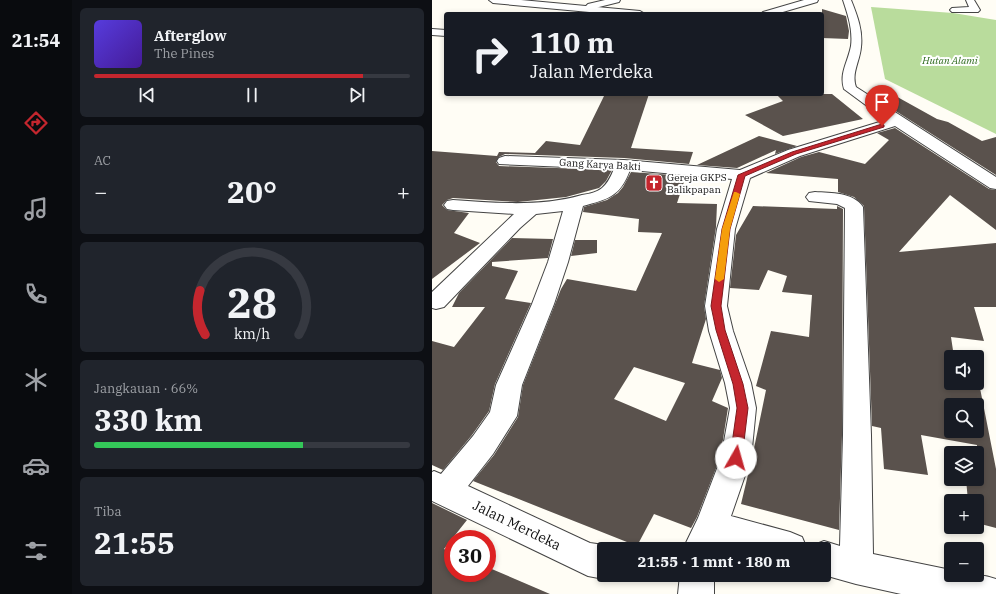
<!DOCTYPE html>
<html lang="id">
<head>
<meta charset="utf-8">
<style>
	:root { --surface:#171b24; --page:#20242c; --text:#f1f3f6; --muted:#9ea1a6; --line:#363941; --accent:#c4262e }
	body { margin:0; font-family:"IBM Plex Serif",serif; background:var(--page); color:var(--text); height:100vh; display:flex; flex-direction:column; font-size:15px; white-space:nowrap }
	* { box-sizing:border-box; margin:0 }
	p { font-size:13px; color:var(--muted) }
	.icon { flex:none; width:22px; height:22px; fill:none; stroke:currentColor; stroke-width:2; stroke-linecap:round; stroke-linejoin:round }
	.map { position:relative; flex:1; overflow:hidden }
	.drawer { display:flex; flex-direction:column; gap:8px; padding:8px; background:#0d0f14; width:360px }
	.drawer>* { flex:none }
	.guide { position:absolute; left:12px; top:12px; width:380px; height:84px; border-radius:4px; box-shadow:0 2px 6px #0003; background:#171b24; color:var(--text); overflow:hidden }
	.controls { position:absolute; left:512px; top:350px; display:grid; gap:8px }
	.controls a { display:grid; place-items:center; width:40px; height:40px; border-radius:4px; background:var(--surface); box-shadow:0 2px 6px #0003; font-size:20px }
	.speed { position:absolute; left:12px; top:530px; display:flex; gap:8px; font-size:20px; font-weight:700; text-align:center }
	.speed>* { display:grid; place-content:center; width:52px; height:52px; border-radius:50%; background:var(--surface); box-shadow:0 2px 6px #0003; line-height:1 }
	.speed .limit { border:6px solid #d22; background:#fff; color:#111 }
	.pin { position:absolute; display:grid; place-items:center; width:34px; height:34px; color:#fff; margin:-41px -17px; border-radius:50% 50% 50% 0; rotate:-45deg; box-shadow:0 0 4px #0007 }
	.pin .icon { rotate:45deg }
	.me { position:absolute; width:44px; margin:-22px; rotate:7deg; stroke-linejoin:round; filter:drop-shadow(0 0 3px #0008) }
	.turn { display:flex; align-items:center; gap:14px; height:84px; padding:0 20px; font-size:18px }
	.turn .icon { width:52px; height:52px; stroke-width:2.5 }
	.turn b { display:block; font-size:28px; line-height:34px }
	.big { font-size:30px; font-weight:700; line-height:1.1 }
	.drawer .tile { flex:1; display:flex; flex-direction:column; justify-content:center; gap:6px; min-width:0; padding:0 14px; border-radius:6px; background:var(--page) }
	.drawer .dial { align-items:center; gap:0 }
	.dial svg { height:104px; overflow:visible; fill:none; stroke:var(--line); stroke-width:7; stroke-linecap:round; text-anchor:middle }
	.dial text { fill:var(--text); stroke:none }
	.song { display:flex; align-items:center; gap:12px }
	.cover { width:48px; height:48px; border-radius:6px; background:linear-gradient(135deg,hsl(250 70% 55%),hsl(260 70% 35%)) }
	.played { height:4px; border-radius:2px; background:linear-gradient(90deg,var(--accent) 85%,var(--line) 85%) }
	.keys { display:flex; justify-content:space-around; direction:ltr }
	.heat { display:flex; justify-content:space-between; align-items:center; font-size:22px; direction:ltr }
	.charge { height:6px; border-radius:3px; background:linear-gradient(90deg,#34c759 66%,var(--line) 0) }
	.trip { position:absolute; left:165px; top:542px; width:234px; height:40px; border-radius:4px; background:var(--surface); box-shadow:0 2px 6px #0003; font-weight:700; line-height:40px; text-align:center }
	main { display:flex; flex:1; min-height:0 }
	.menu { display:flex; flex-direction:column; width:72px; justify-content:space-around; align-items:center; background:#090b0e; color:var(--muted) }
	.menu .icon { width:28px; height:28px }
	.menu .current { color:var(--accent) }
	.menu b { font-size:18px; color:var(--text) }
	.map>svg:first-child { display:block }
	.forest { fill:#b9dc9c }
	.building { fill:#5a524d; fill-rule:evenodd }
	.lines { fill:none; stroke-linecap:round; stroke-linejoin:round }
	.minor-casing { stroke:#444; stroke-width:2 }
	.tertiary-casing { stroke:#444; stroke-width:2 }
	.minor { fill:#fff; fill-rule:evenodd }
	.tertiary { fill:#fff; fill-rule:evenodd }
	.route { fill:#c4262e; stroke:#7f191e }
	.slow { fill:#f59e0b }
	.labels { text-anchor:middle; stroke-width:4; stroke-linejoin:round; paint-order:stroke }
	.far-park-label { font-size:10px; font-style:italic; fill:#2f6b1f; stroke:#fff }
	.far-street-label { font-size:10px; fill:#111; stroke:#fff }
	.far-poi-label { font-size:10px; fill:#111; stroke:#fff; text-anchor:start }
	.near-street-label { font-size:14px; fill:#111; stroke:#fff }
</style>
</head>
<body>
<main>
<nav class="menu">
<b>21:54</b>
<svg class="icon current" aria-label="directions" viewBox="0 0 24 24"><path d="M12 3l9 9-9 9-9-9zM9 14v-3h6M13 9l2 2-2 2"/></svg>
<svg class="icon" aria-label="music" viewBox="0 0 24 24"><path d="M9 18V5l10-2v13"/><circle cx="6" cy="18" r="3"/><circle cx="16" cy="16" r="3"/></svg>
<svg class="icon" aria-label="phone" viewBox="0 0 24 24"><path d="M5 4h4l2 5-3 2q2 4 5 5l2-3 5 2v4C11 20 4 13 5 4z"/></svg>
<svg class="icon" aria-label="climate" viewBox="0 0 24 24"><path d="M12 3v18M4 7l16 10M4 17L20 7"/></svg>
<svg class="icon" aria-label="car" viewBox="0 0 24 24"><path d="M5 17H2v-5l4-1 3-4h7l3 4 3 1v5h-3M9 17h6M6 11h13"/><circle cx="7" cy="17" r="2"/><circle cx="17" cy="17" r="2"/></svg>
<svg class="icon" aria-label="filters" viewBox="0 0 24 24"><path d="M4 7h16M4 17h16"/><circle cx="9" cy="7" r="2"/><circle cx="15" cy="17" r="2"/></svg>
</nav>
<section class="drawer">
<div class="tile">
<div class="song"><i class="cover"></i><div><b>Afterglow</b><p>The Pines</p></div></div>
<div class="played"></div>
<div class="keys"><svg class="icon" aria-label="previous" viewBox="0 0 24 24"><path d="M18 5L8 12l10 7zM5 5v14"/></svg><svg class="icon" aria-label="pause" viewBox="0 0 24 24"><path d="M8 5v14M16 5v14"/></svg><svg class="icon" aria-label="next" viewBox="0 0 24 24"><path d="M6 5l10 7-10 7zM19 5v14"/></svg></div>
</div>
<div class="tile"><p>AC</p>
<div class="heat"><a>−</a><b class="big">20°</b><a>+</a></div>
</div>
<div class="tile dial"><svg viewBox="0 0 100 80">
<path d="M14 69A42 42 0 1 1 86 69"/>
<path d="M14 69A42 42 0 0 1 10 35" stroke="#c4262e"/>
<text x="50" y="56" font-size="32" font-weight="700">28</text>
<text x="50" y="72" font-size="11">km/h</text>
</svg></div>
<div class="tile"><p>Jangkauan · 66%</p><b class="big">330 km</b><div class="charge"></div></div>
<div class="tile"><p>Tiba</p><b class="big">21:55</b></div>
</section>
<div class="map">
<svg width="564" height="594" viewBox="0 0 564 594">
	<rect width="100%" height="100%" fill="#fffdf5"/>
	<path class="forest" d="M 439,7 L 521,13 L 564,20 L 564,134 L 453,79 Z"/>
	<path class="building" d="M 390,9 L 414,16 L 417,31 L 416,39 L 390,38 Z
		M 451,89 L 505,119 L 516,122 L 550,141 L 564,137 L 564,175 L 448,101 Z
		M 173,94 L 217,94 L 199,148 L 261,152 L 257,164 L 192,158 L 73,154 L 67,157 L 64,162 L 67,166 L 180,170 L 174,181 L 167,188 L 134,197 L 86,202 L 21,198 L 15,200 L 10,205 L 15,210 L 37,213 L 22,233 L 48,243 L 0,279 L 0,151 L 65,156 L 67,152 L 103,153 L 114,141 L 148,145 Z
		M 344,94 L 400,94 L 431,119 L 351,136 L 313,115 L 351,101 Z
		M 463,128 L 557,189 L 564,190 L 564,230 L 518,195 L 467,252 L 564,243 L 564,307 L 542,307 L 552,341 L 519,337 L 522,357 L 519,357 L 519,383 L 545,383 L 546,378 L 564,469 L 564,528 L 545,523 L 545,501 L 536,501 L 534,479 L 545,479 L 545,445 L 489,435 L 496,475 L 452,469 L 449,428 L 440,426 L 432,206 L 422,197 L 406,192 L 406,179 L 334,173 L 369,157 L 387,152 L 433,164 L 457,140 L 445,133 ZM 519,405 L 545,405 L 545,431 L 519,431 Z
		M 327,136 L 365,146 L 343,154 L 344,150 L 305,168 L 265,165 Z
		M 199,172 L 254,176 L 245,203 L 285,204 L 284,227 L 272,306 L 274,319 L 260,363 L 288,370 L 290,378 L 280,401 L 296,408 L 288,458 L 265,517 L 259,528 L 222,514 L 205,546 L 41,481 L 62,455 L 86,417 L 91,385 L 129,289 L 135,279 L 204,291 L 230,233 L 206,232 L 207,219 L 151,212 L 152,207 L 175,200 L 186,193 L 191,187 ZM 202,367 L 253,383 L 234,421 L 182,399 Z
		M 321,206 L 405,209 L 405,206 L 411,209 L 410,435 L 407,530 L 309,504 L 320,458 L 334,390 L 324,386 L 339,331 L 377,337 L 380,295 L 350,292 L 355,276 L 336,270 L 327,290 L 298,288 L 304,235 Z
		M 80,238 L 121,239 L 116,258 L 60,262 L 60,266 L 86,271 L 73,299 L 99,303 L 63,384 L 57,411 L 40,435 L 11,470 L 0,465 L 0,341 L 22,347 L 53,307 L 20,307 L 27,293 Z
		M 143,240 L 165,240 L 165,253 L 139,256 Z
		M 0,503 L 35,520 L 12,549 L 21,553 L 21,573 L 55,573 L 55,567 L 118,594 L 0,594 Z"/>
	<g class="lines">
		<g class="minor-casing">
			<path id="minor" d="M 173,0 L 188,0 L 187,2 L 163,8 L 162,10 L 159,11 L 153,7 L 156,4 Z
				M 411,0 L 419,0 C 425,15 431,30 429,47 C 428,61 419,73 424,87 L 564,177 L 564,189 L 558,188 L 463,126 L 368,156 L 318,178 L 303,229 L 295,306 L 301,331 L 319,383 L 324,408 L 319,458 L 299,516 L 358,532 L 370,537 L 375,549 L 300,549 L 287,545 L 285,549 L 251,549 L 266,518 L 289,458 L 298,408 L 293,383 L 277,331 L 273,306 L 285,229 L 300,179 L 198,170 C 188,197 176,199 151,206 L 136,262 L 122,304 L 90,385 L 85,416 L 61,454 L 36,486 L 158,543 L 172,545 L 181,549 L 172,549 L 172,575 L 181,575 L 172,579 L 156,576 L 0,501 L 0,472 L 2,471 L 9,474 L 41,436 L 58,412 L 64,385 L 100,304 L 116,262 L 131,211 L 104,214 L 88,228 L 12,307 L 4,309 L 0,308 L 0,292 L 82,214 L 21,210 L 15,209 L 12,205 L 15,201 L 21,200 C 65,203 108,207 150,195 C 157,194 165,192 170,188 C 176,183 179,176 182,169 L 67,164 L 65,161 L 67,158 L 73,156 L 192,160 L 308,170 L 356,150 L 454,120 L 412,89 C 407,73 416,62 419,46 C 421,30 416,15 411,0 Z
				M 534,0 L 542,0 L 548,10 L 546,12 L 520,12 L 518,10 L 520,8 L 537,7 Z
				M 0,29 L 14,30 L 14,36 L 0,35 Z
				M 383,192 C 399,193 421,192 431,207 L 439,435 L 441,554 L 519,570 L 519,575 C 535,575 549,573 564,579 L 564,594 L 469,594 L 424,584 L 392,575 L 392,549 L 379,549 L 380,546 L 392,541 L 408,546 L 411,435 L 413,208 L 405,204 L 377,201 L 374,197 L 377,193 Z
				M 248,575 L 282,575 L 282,594 L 246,594 Z"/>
		</g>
		<g class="tertiary-casing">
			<path id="tertiary" d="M 57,0 L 89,0 L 208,11 L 213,14 L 179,14 L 61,3 Z
				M 372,0 L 386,0 L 385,2 L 344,14 L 329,14 L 331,12 Z"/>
		</g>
		<use href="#minor" class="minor"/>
		<use href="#tertiary" class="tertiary"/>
	</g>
	<path class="route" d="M 450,124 L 452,125 L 452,127 L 364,154 L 313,176 L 298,229 L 289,306 L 293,330 L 311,384 L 316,408 L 310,458 L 308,462 L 304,464 L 300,462 L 298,458 L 305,408 L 301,384 L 284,330 L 279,306 L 290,229 L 306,175 L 360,152 Z"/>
	<path class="slow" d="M 302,192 L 304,192 L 308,194 L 298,229 L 292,279 L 287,282 L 283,279 L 290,229 Z"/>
	<defs>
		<g id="church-square" transform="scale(0.9)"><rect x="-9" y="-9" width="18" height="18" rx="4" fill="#c4262e" stroke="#fff"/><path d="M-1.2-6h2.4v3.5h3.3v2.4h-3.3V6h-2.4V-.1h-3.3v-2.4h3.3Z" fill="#fff"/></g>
	</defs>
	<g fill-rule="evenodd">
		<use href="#church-square" x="222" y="183"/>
	</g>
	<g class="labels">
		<g class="far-park-label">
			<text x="518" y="64">Hutan Alami</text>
		</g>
		<g class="far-street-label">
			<text transform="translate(168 164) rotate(3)" y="4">Gang Karya Bakti</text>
		</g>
		<g class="far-poi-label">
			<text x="235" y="181">Gereja GKPS<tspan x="235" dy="12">Balikpapan</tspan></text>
		</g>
		<g class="near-street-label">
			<text transform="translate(85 525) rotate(26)" y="5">Jalan Merdeka</text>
		</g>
	</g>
</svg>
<div class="controls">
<a><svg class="icon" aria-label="sound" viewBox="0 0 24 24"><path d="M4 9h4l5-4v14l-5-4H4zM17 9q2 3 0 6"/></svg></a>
<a><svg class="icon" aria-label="search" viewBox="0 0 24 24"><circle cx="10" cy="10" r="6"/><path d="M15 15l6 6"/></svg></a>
<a><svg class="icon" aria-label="layers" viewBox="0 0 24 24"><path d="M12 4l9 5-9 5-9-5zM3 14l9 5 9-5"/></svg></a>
<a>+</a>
<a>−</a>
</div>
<div class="speed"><div class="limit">30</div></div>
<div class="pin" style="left:450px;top:126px;background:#d93025"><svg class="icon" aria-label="arrive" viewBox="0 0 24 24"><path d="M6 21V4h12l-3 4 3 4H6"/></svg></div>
<svg class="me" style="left:304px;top:458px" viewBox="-20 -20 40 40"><circle r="19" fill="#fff"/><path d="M0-13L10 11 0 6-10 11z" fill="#c4262e"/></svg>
<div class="trip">21:55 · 1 mnt · 180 m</div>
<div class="guide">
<div class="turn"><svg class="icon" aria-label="right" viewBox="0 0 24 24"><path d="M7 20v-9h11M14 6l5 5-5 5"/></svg><div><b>110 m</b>Jalan Merdeka</div></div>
</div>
</div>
</main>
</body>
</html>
